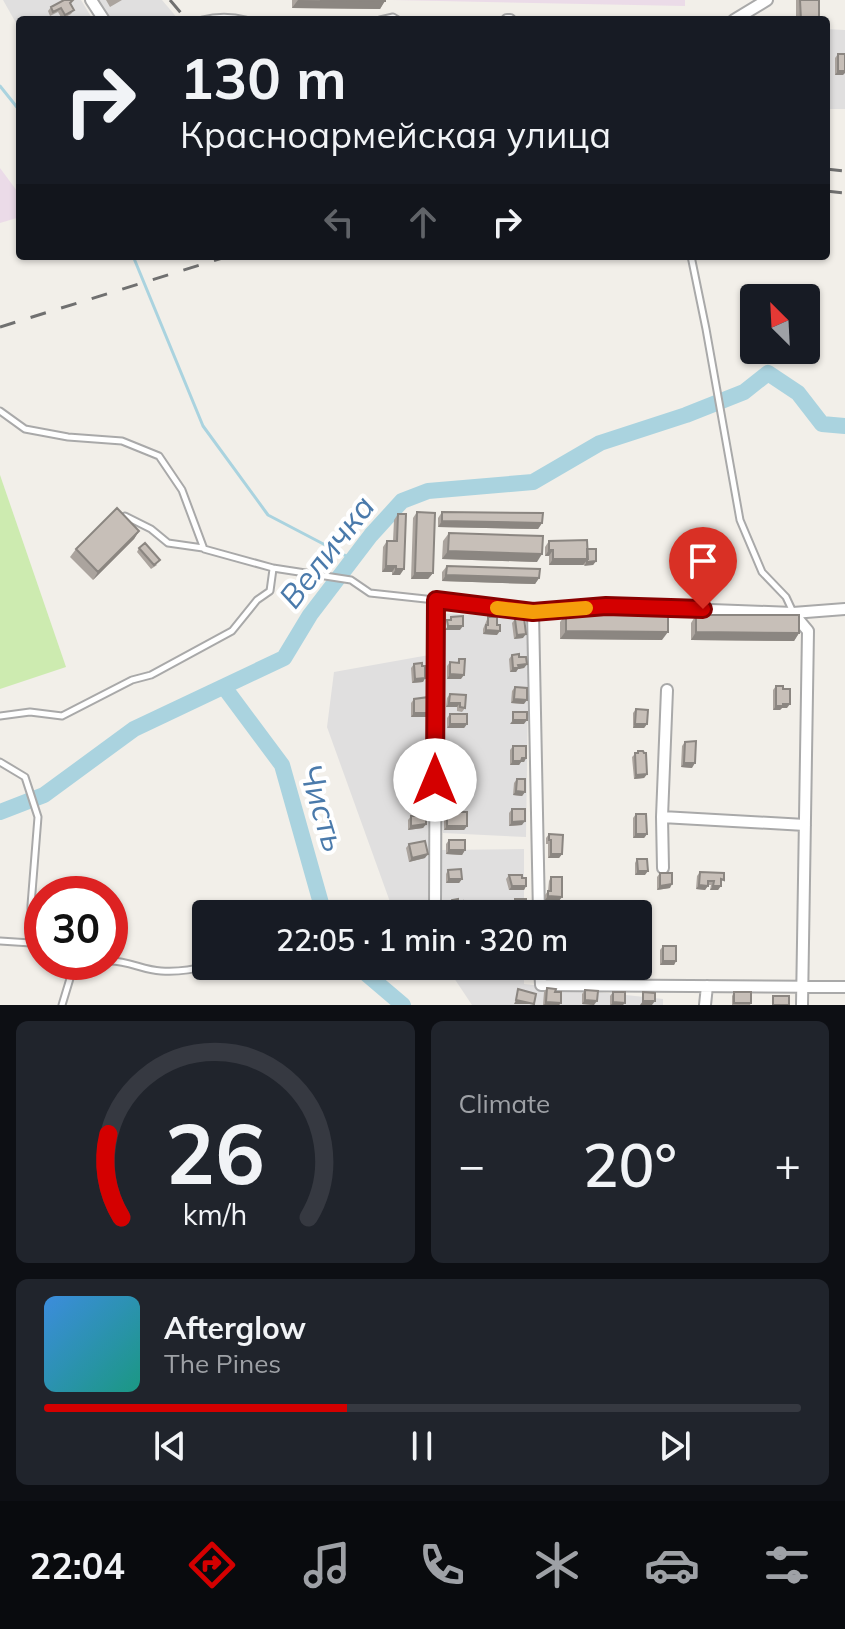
<!DOCTYPE html>
<html lang="en">
<head>
<meta charset="utf-8">
<style>
	:root { --surface:#171b24; --page:#20242c; --text:#f1f3f6; --muted:#9ea1a6; --line:#363941; --accent:#d40000 }
	body { margin:0; font-family:Mulish,sans-serif; background:var(--page); color:var(--text); height:100vh; display:flex; flex-direction:column; font-size:30px; white-space:nowrap }
	* { box-sizing:border-box; margin:0 }
	p { font-size:26px; color:var(--muted) }
	.icon { flex:none; width:44px; height:44px; fill:none; stroke:currentColor; stroke-width:2; stroke-linecap:round; stroke-linejoin:round }
	.map { position:relative; height:1005px; overflow:hidden }
	.side { display:flex; flex-direction:column; gap:16px; padding:16px; background:#0d0f14; flex:1 }
	.side>* { flex:none }
	.top-card { position:absolute; left:16px; top:16px; width:814px; height:244px; border-radius:8px; box-shadow:0 2px 6px #0004; background:#171b24; color:var(--text); overflow:hidden }
	.needle { width:52px; rotate:336deg }
	.fabs { position:absolute; left:740px; top:284px; display:grid; gap:16px }
	.fabs a { display:grid; place-items:center; width:80px; height:80px; border-radius:8px; background:var(--surface); box-shadow:0 2px 6px #0004; font-size:40px }
	.speed { position:absolute; left:24px; top:876px; display:flex; gap:16px; font-size:40px; font-weight:700; text-align:center }
	.speed>* { display:grid; place-content:center; width:104px; height:104px; border-radius:50%; background:var(--surface); box-shadow:0 2px 6px #0004; line-height:1 }
	.speed .limit { border:12px solid #d22; background:#fff; color:#111 }
	.pin { position:absolute; display:grid; place-items:center; width:68px; height:68px; color:#fff; margin:-82px -34px; border-radius:50% 50% 50% 0; rotate:-45deg; box-shadow:0 0 8px #0007 }
	.pin .icon { rotate:45deg }
	.me { position:absolute; width:88px; margin:-44px; rotate:0deg; stroke-linejoin:round; filter:drop-shadow(0 0 6px #0008) }
	.turn { display:flex; align-items:center; gap:28px; height:168px; padding:0 32px; font-size:36px }
	.turn .icon { width:104px; height:104px; stroke-width:2.5 }
	.turn b { display:block; font-size:56px; line-height:68px }
	.lanes { display:flex; align-items:center; height:76px; padding:0 32px; background:#0003; justify-content:center; gap:40px; direction:ltr }
	.lanes .off { opacity:.35 }
	.big { font-size:60px; font-weight:600; line-height:1.1 }
	.side .tile { flex:1; display:flex; flex-direction:column; justify-content:center; gap:12px; min-width:0; padding:0 28px; border-radius:12px; background:var(--page) }
	.side .dial { align-items:center; gap:0 }
	.dial svg { height:208px; overflow:visible; fill:none; stroke:var(--line); stroke-width:7; stroke-linecap:round; text-anchor:middle }
	.dial text { fill:var(--text); stroke:none }
	.song { display:flex; align-items:center; gap:24px }
	.cover { width:96px; height:96px; border-radius:12px; background:linear-gradient(135deg,hsl(210 70% 55%),hsl(170 70% 35%)) }
	.played { height:8px; border-radius:4px; background:linear-gradient(90deg,var(--accent) 40%,var(--line) 40%) }
	.keys { display:flex; justify-content:space-around; direction:ltr }
	.heat { display:flex; justify-content:space-between; align-items:center; font-size:44px; direction:ltr }
	.side .tiles { flex:1; display:grid; gap:16px; grid-template-columns:1fr 1fr }
	.tile:last-child { grid-column:span 2 }
	.trip { position:absolute; left:192px; top:900px; width:460px; height:80px; border-radius:8px; background:var(--surface); box-shadow:0 2px 6px #0004; font-weight:600; line-height:80px; text-align:center }
	.tabs { display:flex; height:128px; justify-content:space-around; align-items:center; background:#090b0e; color:var(--muted) }
	.tabs .icon { width:56px; height:56px }
	.tabs .active { color:var(--accent) }
	.tabs b { font-size:36px; color:var(--text) }
	.map>svg:first-child { display:block }
	.residential { fill:#e0dfdf }
	.industrial { fill:#ebdbe8 }
	.grass { fill:#cdebb0 }
	.lines { fill:none; stroke-linecap:round; stroke-linejoin:round }
	.stream { stroke:#aad3df; stroke-width:3 }
	.river { stroke:#aad3df; stroke-width:16 }
	.service-casing { stroke:#a9a9a9; stroke-width:9 }
	.minor-casing { stroke:#a9a9a9; stroke-width:14 }
	.service { stroke:#fff; stroke-width:5 }
	.minor { stroke:#fff; stroke-width:10 }
	.rail { stroke:#707070; stroke-width:3; stroke-dasharray:16 16; stroke-linecap:butt }
	.wall { fill:#aba49e }
	.shaded-wall { fill:#8b8681 }
	.building { fill:#c7bfb8; stroke:#8b8681; stroke-width:2 }
	.route-casing { stroke:#8a0000; stroke-width:20 }
	.route { stroke:#d40000; stroke-width:14 }
	.slow { stroke:#f59e0b; stroke-width:14 }
	.labels { text-anchor:middle; stroke-width:8; stroke-linejoin:round; paint-order:stroke }
	.water-label { font-size:32px; font-style:italic; fill:#4a7aab; stroke:#fff }
</style>
</head>
<body>
<div class="map">
<svg width="845" height="1005" viewBox="0 0 845 1005">
	<rect width="100%" height="100%" fill="#f2efe9"/>
	<path class="residential" d="M 3,0 L 81,0 L 93,20 L 20,20 L 20,30 Z
		M 97,0 L 162,0 L 179,20 L 110,20 Z
		M 826,29 L 845,30 L 845,109 L 826,109 Z
		M 438,613 L 529,618 L 526,837 L 443,833 Z
		M 429,655 L 428,914 L 396,914 L 394,913 L 327,727 L 334,672 Z
		M 524,849 L 524,914 L 443,914 L 440,850 Z
		M 446,966 L 524,966 L 524,984 L 663,999 L 663,1005 L 472,1005 Z"/>
	<path class="industrial" d="M 392,0 L 685,0 L 685,6 Z
		M 0,168 L 17,191 L 20,203 L 20,217 L 0,223 Z"/>
	<path class="grass" d="M 0,475 L 66,667 L 0,689 Z"/>
	<g class="lines">
		<path class="stream" d="M 0,86 L 20,111
			M 133,256 L 203,426 L 268,515 L 352,559"/>
		<path class="river" d="M 224,687 L 282,765 L 324,914
			M 0,812 L 44,795 L 134,729 L 284,658 L 310,615 L 371,535 L 402,501 L 428,491 L 533,482 L 600,443 L 686,415 L 744,392 L 768,373 L 798,393 L 822,424 L 845,426
			M 357,966 L 403,1005"/>
		<g class="service-casing">
			<path id="service" d="M 202,20 C 218,16 230,16 246,20
				M 380,20 L 393,17 L 398,20
				M 691,256 L 706,329 L 740,520 L 762,572 L 786,597 L 793,612
				M 0,411 L 25,429 L 68,437 L 122,441 L 159,456 L 182,490 L 204,549 L 273,568 L 351,580 L 370,593 L 435,600
				M 125,516 L 151,529 L 168,543 L 203,548
				M 0,716 L 30,712 L 62,716 L 132,680 L 151,675 L 232,631 L 257,600 L 270,591 L 273,569
				M 0,762 L 25,777 L 38,817 L 31,905 L 31,943 L 42,947
				M 0,941 L 31,943
				M 110,961 C 129,961 143,970 161,971 C 176,972 192,970 206,966
				M 62,1005 L 75,962"/>
		</g>
		<g class="minor-casing">
			<path id="minor" d="M 91,0 L 104,20
				M 507,20 L 510,20
				M 734,20 L 767,0
				M 533,612 L 539,914
				M 793,613 L 808,631 L 802,1005
				M 667,690 L 662,817 L 805,825
				M 662,817 L 663,868
				M 435,914 L 436,600 L 533,612 L 606,606 L 793,613 L 845,609
				M 540,966 L 541,985 L 845,987
				M 705,1005 L 707,986"/>
		</g>
		<use href="#service" class="service"/>
		<use href="#minor" class="minor"/>
		<path class="rail" d="M 170,0 L 187,20
			M 826,169 L 845,171
			M 826,191 L 845,193
			M 0,327 L 229,256"/>
	</g>
	<path class="wall" d="M 106,0 L 122,0 L 110,7 Z
		M 292,0 L 385,0 L 380,9 L 292,8 Z
		M 796,0 L 819,0 L 819,20 L 796,20 Z
		M 71,5 L 74,10 L 71,14 L 62,19 L 58,12 L 50,16 L 48,11 L 51,7 Z
		M 838,54 L 843,75 L 835,75 L 835,58 Z
		M 417,512 L 433,573 L 428,579 L 411,579 L 413,518 Z
		M 442,512 L 542,523 L 538,529 L 438,527 L 438,518 Z
		M 398,514 L 400,575 L 392,575 L 392,572 L 382,572 L 383,547 L 387,541 L 393,541 L 394,520 Z
		M 139,531 L 134,539 L 93,580 L 70,557 L 76,549 Z
		M 449,533 L 537,562 L 442,559 L 443,541 Z
		M 549,541 L 587,549 L 596,561 L 593,565 L 549,565 L 549,556 L 545,556 L 545,547 Z
		M 139,548 L 157,565 L 151,569 L 137,552 Z
		M 447,566 L 539,578 L 535,584 L 442,581 L 442,572 Z
		M 566,614 L 662,640 L 560,639 L 560,622 Z
		M 696,615 L 799,633 L 794,641 L 691,640 L 691,623 Z
		M 488,617 L 497,635 L 483,634 L 483,629 Z
		M 515,619 L 523,638 L 514,639 L 512,623 Z
		M 512,655 L 519,657 L 527,664 L 524,668 L 518,669 L 516,672 L 510,672 L 509,659 Z
		M 459,659 L 461,679 L 447,679 L 447,666 L 450,662 L 457,663 Z
		M 414,664 L 422,666 L 425,678 L 423,682 L 412,683 L 411,668 Z
		M 776,686 L 787,708 L 782,708 L 780,710 L 773,710 L 773,690 Z
		M 515,687 L 524,704 L 511,703 L 512,691 Z
		M 450,694 L 465,708 L 462,712 L 457,711 L 457,707 L 446,707 L 447,698 Z
		M 414,699 L 429,713 L 426,717 L 411,717 L 411,703 Z
		M 636,709 L 647,724 L 644,728 L 633,728 L 633,713 Z
		M 450,714 L 467,724 L 464,728 L 447,728 L 447,718 Z
		M 685,742 L 692,768 L 681,767 L 682,746 Z
		M 513,746 L 526,758 L 524,762 L 521,762 L 519,765 L 510,765 L 510,750 Z
		M 414,748 L 423,762 L 411,762 L 411,752 Z
		M 455,750 L 459,767 L 456,771 L 445,770 L 446,757 L 449,753 L 453,753 Z
		M 638,751 L 647,774 L 644,778 L 634,779 L 632,757 Z
		M 417,776 L 422,795 L 410,794 L 412,783 Z
		M 517,779 L 525,792 L 522,796 L 513,795 L 514,783 Z
		M 448,780 L 459,792 L 456,796 L 446,797 L 445,784 Z
		M 512,809 L 522,825 L 509,826 L 509,813 Z
		M 447,812 L 467,826 L 464,830 L 444,830 L 444,816 Z
		M 636,814 L 647,834 L 644,838 L 633,838 L 633,818 Z
		M 411,816 L 426,824 L 423,828 L 408,830 L 408,820 Z
		M 549,834 L 562,854 L 559,858 L 548,858 L 548,844 L 546,844 L 546,838 Z
		M 449,840 L 465,850 L 462,855 L 446,854 L 446,844 Z
		M 409,844 L 425,858 L 409,862 L 406,848 Z
		M 637,859 L 645,875 L 635,875 L 635,863 Z
		M 448,870 L 462,879 L 459,883 L 446,883 L 446,874 Z
		M 700,872 L 721,884 L 718,890 L 710,890 L 711,885 L 708,885 L 705,890 L 696,889 L 697,876 Z
		M 660,873 L 670,888 L 657,890 L 657,877 Z
		M 509,875 L 522,878 L 526,886 L 524,890 L 509,890 L 506,879 Z
		M 551,877 L 559,901 L 545,900 L 545,895 L 548,891 L 549,881 Z
		M 515,899 L 526,911 L 523,914 L 512,914 L 512,903 Z
		M 452,900 L 458,902 L 464,914 L 446,914 L 445,907 Z
		M 663,946 L 676,961 L 674,965 L 660,965 L 660,950 Z
		M 547,988 L 555,992 L 561,1003 L 559,1005 L 543,1005 L 544,992 Z
		M 585,990 L 594,1005 L 582,1004 L 582,994 Z
		M 613,992 L 623,1005 L 610,1005 L 610,996 Z
		M 734,992 L 751,1003 L 750,1005 L 732,1005 L 732,996 Z"/>
	<path class="shaded-wall" d="M 298,0 L 385,1 L 380,9 L 292,8 Z
		M 838,71 L 845,71 L 845,73 L 843,75 L 835,75 Z
		M 442,521 L 542,523 L 538,529 L 438,527 Z
		M 139,531 L 134,539 L 93,580 L 98,572 Z
		M 549,550 L 553,550 L 549,556 L 545,556 Z
		M 448,551 L 542,554 L 537,562 L 442,559 Z
		M 553,559 L 588,559 L 583,565 L 549,565 Z
		M 596,561 L 593,565 L 584,566 L 587,562 Z
		M 386,566 L 396,566 L 392,572 L 382,572 Z
		M 396,569 L 404,569 L 400,575 L 392,575 Z
		M 700,571 L 697,575 L 674,576 L 677,572 Z
		M 415,573 L 433,573 L 428,579 L 411,579 Z
		M 446,575 L 539,578 L 535,584 L 442,581 Z
		M 448,626 L 463,626 L 460,630 L 445,630 Z
		M 486,630 L 500,631 L 497,635 L 483,634 Z
		M 566,631 L 668,632 L 662,640 L 560,639 Z
		M 696,632 L 799,633 L 794,641 L 691,640 Z
		M 526,634 L 523,638 L 514,639 L 517,635 Z
		M 527,664 L 524,668 L 518,669 L 516,672 L 510,672 L 513,668 L 518,665 Z
		M 450,674 L 464,675 L 461,679 L 447,679 Z
		M 425,678 L 423,682 L 412,683 L 415,679 Z
		M 514,699 L 527,700 L 524,704 L 511,703 Z
		M 449,703 L 460,703 L 457,707 L 446,707 Z
		M 783,704 L 790,704 L 787,708 L 782,708 L 780,710 L 773,710 L 776,706 Z
		M 414,713 L 429,713 L 426,717 L 411,717 Z
		M 513,720 L 527,720 L 524,724 L 510,724 Z
		M 450,724 L 467,724 L 464,728 L 447,728 Z
		M 635,724 L 647,724 L 644,728 L 633,728 Z
		M 414,758 L 426,758 L 423,762 L 411,762 Z
		M 522,758 L 526,758 L 524,762 L 521,762 L 519,765 L 510,765 L 513,761 Z
		M 684,763 L 695,763 L 692,768 L 681,767 Z
		M 448,766 L 459,767 L 456,771 L 445,770 Z
		M 647,774 L 644,778 L 634,779 L 636,775 Z
		M 413,790 L 425,791 L 422,795 L 410,794 Z
		M 516,791 L 525,792 L 522,796 L 513,795 Z
		M 459,792 L 456,796 L 446,797 L 448,793 Z
		M 525,821 L 522,825 L 509,826 L 512,822 Z
		M 426,824 L 423,828 L 408,830 L 411,826 Z
		M 447,826 L 467,826 L 464,830 L 444,830 Z
		M 636,834 L 647,834 L 644,838 L 633,838 Z
		M 449,850 L 465,850 L 462,855 L 446,854 Z
		M 428,854 L 425,858 L 409,862 L 412,858 Z
		M 551,854 L 562,854 L 559,858 L 548,858 Z
		M 638,871 L 648,871 L 645,875 L 635,875 Z
		M 449,879 L 462,879 L 459,883 L 446,883 Z
		M 672,884 L 670,888 L 657,890 L 660,886 Z
		M 699,885 L 708,886 L 705,890 L 696,889 Z
		M 512,886 L 526,886 L 524,890 L 509,890 Z
		M 713,886 L 721,886 L 718,890 L 710,890 Z
		M 548,896 L 562,897 L 559,901 L 545,900 Z
		M 515,910 L 526,911 L 523,914 L 512,914 Z
		M 663,961 L 676,961 L 674,965 L 660,965 Z
		M 516,1000 L 534,1004 L 514,1004 Z
		M 585,1000 L 597,1001 L 594,1005 L 582,1004 Z
		M 643,1001 L 655,1001 L 652,1005 L 640,1005 Z
		M 546,1002 L 561,1003 L 559,1005 L 544,1005 Z
		M 613,1002 L 625,1003 L 623,1005 L 611,1005 Z"/>
	<path class="building" d="M 64,0 L 73,0 L 70,3 L 74,10 L 65,15 L 61,8 L 53,12 L 51,7 Z
		M 320,0 L 385,0 L 385,1 Z
		M 800,0 L 819,0 L 819,20 L 801,20 Z
		M 838,54 L 845,54 L 845,71 L 838,71 Z
		M 117,508 L 139,531 L 98,572 L 76,549 Z
		M 417,512 L 435,513 L 433,573 L 415,573 Z
		M 442,512 L 543,513 L 542,523 L 442,521 Z
		M 398,514 L 406,514 L 404,569 L 396,569 L 396,566 L 386,566 L 387,541 L 397,541 Z
		M 449,533 L 543,536 L 542,554 L 448,551 Z
		M 587,540 L 588,559 L 553,559 L 553,550 L 549,550 L 549,541 Z
		M 145,543 L 160,560 L 154,565 L 139,548 Z
		M 587,549 L 596,549 L 596,561 L 587,562 Z
		M 677,563 L 700,563 L 700,571 L 677,572 Z
		M 447,566 L 540,569 L 539,578 L 446,575 Z
		M 566,614 L 668,615 L 668,632 L 566,631 Z
		M 696,615 L 799,615 L 799,633 L 696,632 Z
		M 463,616 L 463,626 L 448,626 L 447,620 L 451,620 L 451,617 Z
		M 488,617 L 497,617 L 497,625 L 500,625 L 500,631 L 486,630 L 486,625 L 488,625 Z
		M 524,618 L 526,634 L 517,635 L 515,619 Z
		M 519,654 L 519,657 L 526,657 L 527,664 L 518,665 L 519,668 L 513,668 L 512,655 Z
		M 459,659 L 465,659 L 464,675 L 450,674 L 450,662 L 459,663 Z
		M 422,663 L 422,666 L 425,666 L 425,678 L 415,679 L 414,664 Z
		M 776,686 L 783,686 L 783,689 L 790,689 L 790,704 L 783,704 L 783,706 L 776,706 Z
		M 515,687 L 527,688 L 527,700 L 514,699 Z
		M 450,694 L 466,695 L 465,708 L 460,707 L 460,703 L 449,703 Z
		M 429,697 L 429,713 L 414,713 L 414,699 Z
		M 636,709 L 648,710 L 647,724 L 635,724 Z
		M 513,712 L 527,712 L 527,720 L 513,720 Z
		M 450,714 L 467,714 L 467,724 L 450,724 Z
		M 696,741 L 695,763 L 684,763 L 685,742 Z
		M 513,746 L 526,746 L 526,758 L 522,758 L 521,761 L 513,761 Z
		M 414,748 L 426,748 L 426,758 L 414,758 Z
		M 455,750 L 460,751 L 459,767 L 448,766 L 449,753 L 455,753 Z
		M 638,751 L 643,751 L 644,753 L 646,753 L 647,774 L 636,775 L 635,753 L 638,753 Z
		M 417,776 L 426,779 L 425,791 L 413,790 L 414,779 L 417,779 Z
		M 459,779 L 459,792 L 448,793 L 448,780 Z
		M 517,779 L 525,779 L 525,792 L 516,791 Z
		M 512,809 L 525,809 L 525,821 L 512,822 Z
		M 447,812 L 467,812 L 467,826 L 447,826 Z
		M 636,814 L 646,814 L 647,834 L 636,834 Z
		M 411,816 L 426,816 L 426,824 L 411,826 Z
		M 549,834 L 563,835 L 562,854 L 551,854 L 551,840 L 549,840 Z
		M 449,840 L 465,840 L 465,850 L 449,850 Z
		M 425,841 L 428,854 L 412,858 L 409,844 Z
		M 637,859 L 647,859 L 648,871 L 638,871 Z
		M 461,869 L 462,879 L 449,879 L 448,870 Z
		M 700,872 L 724,873 L 724,880 L 721,879 L 721,886 L 713,886 L 714,881 L 708,881 L 708,886 L 699,885 Z
		M 660,873 L 672,873 L 672,884 L 660,886 Z
		M 509,875 L 522,875 L 522,878 L 526,878 L 526,886 L 512,886 Z
		M 551,877 L 562,877 L 562,897 L 548,896 L 548,891 L 551,891 Z
		M 458,899 L 458,902 L 463,901 L 464,913 L 449,914 L 448,903 L 452,902 L 452,900 Z
		M 515,899 L 526,899 L 526,911 L 515,910 Z
		M 663,946 L 676,946 L 676,961 L 663,961 Z
		M 547,988 L 556,989 L 555,992 L 561,992 L 561,1003 L 546,1002 Z
		M 518,989 L 536,994 L 534,1004 L 516,1000 Z
		M 585,990 L 598,991 L 597,1001 L 585,1000 Z
		M 613,992 L 625,992 L 625,1003 L 613,1002 Z
		M 643,992 L 655,993 L 655,1001 L 643,1001 Z
		M 734,992 L 751,992 L 751,1003 L 734,1003 Z
		M 773,996 L 789,996 L 789,1005 L 773,1005 Z"/>
	<g class="lines">
		<g class="route-casing">
			<path id="route" d="M 435,780 L 436,600 L 533,612 L 606,606 L 703,609"/>
		</g>
		<use href="#route" class="route"/>
		<path class="slow" d="M 497,608 L 533,612 L 586,608"/>
	</g>
	<g class="labels">
		<g class="water-label">
			<text transform="translate(327 552) rotate(-52)" y="11">Величка</text>
			<text transform="translate(322 808) rotate(73)" y="11">Чисть</text>
		</g>
	</g>
</svg>
<div class="fabs">
<a><svg class="needle" viewBox="-14 -14 28 28"><path d="M0-13l5 13h-10z" fill="#e53935"/><path d="M0 13l5-13h-10z" fill="#9ea1a6"/></svg></a>
</div>
<div class="speed"><div class="limit">30</div></div>
<div class="pin" style="left:703px;top:609px;background:#d93025"><svg class="icon" aria-label="arrive" viewBox="0 0 24 24"><path d="M6 21V4h12l-3 4 3 4H6"/></svg></div>
<svg class="me" style="left:435px;top:780px" viewBox="-20 -20 40 40"><circle r="19" fill="#fff"/><path d="M0-13L10 11 0 6-10 11z" fill="#d40000"/></svg>
<div class="trip">22:05 · 1 min · 320 m</div>
<div class="top-card">
<div class="turn"><svg class="icon" aria-label="right" viewBox="0 0 24 24"><path d="M7 20v-9h11M14 6l5 5-5 5"/></svg><div><b>130 m</b>Красноармейская улица</div></div>
<div class="lanes"><svg class="icon off" aria-label="left" viewBox="0 0 24 24"><path d="M17 20v-9H6M10 6l-5 5 5 5"/></svg><svg class="icon off" aria-label="ahead" viewBox="0 0 24 24"><path d="M12 20V5M6 11l6-6 6 6"/></svg><svg class="icon" aria-label="right" viewBox="0 0 24 24"><path d="M7 20v-9h11M14 6l5 5-5 5"/></svg></div>
</div>
</div>
<section class="side">
<div class="tiles">
<div class="tile dial"><svg viewBox="0 0 100 80">
<path d="M14 69A42 42 0 1 1 86 69"/>
<path d="M14 69A42 42 0 0 1 9 37" stroke="#d40000"/>
<text x="50" y="56" font-size="32" font-weight="700">26</text>
<text x="50" y="72" font-size="11">km/h</text>
</svg></div>
<div class="tile"><p>Climate</p>
<div class="heat"><a>−</a><b class="big">20°</b><a>+</a></div>
</div>
<div class="tile">
<div class="song"><i class="cover"></i><div><b>Afterglow</b><p>The Pines</p></div></div>
<div class="played"></div>
<div class="keys"><svg class="icon" aria-label="previous" viewBox="0 0 24 24"><path d="M18 5L8 12l10 7zM5 5v14"/></svg><svg class="icon" aria-label="pause" viewBox="0 0 24 24"><path d="M8 5v14M16 5v14"/></svg><svg class="icon" aria-label="next" viewBox="0 0 24 24"><path d="M6 5l10 7-10 7zM19 5v14"/></svg></div>
</div>
</div>
</section>
<nav class="tabs">
<b>22:04</b>
<svg class="icon active" aria-label="directions" viewBox="0 0 24 24"><path d="M12 3l9 9-9 9-9-9zM9 14v-3h6M13 9l2 2-2 2"/></svg>
<svg class="icon" aria-label="music" viewBox="0 0 24 24"><path d="M9 18V5l10-2v13"/><circle cx="6" cy="18" r="3"/><circle cx="16" cy="16" r="3"/></svg>
<svg class="icon" aria-label="phone" viewBox="0 0 24 24"><path d="M5 4h4l2 5-3 2q2 4 5 5l2-3 5 2v4C11 20 4 13 5 4z"/></svg>
<svg class="icon" aria-label="climate" viewBox="0 0 24 24"><path d="M12 3v18M4 7l16 10M4 17L20 7"/></svg>
<svg class="icon" aria-label="car" viewBox="0 0 24 24"><path d="M5 17H2v-5l4-1 3-4h7l3 4 3 1v5h-3M9 17h6M6 11h13"/><circle cx="7" cy="17" r="2"/><circle cx="17" cy="17" r="2"/></svg>
<svg class="icon" aria-label="filters" viewBox="0 0 24 24"><path d="M4 7h16M4 17h16"/><circle cx="9" cy="7" r="2"/><circle cx="15" cy="17" r="2"/></svg>
</nav>
</body>
</html>
